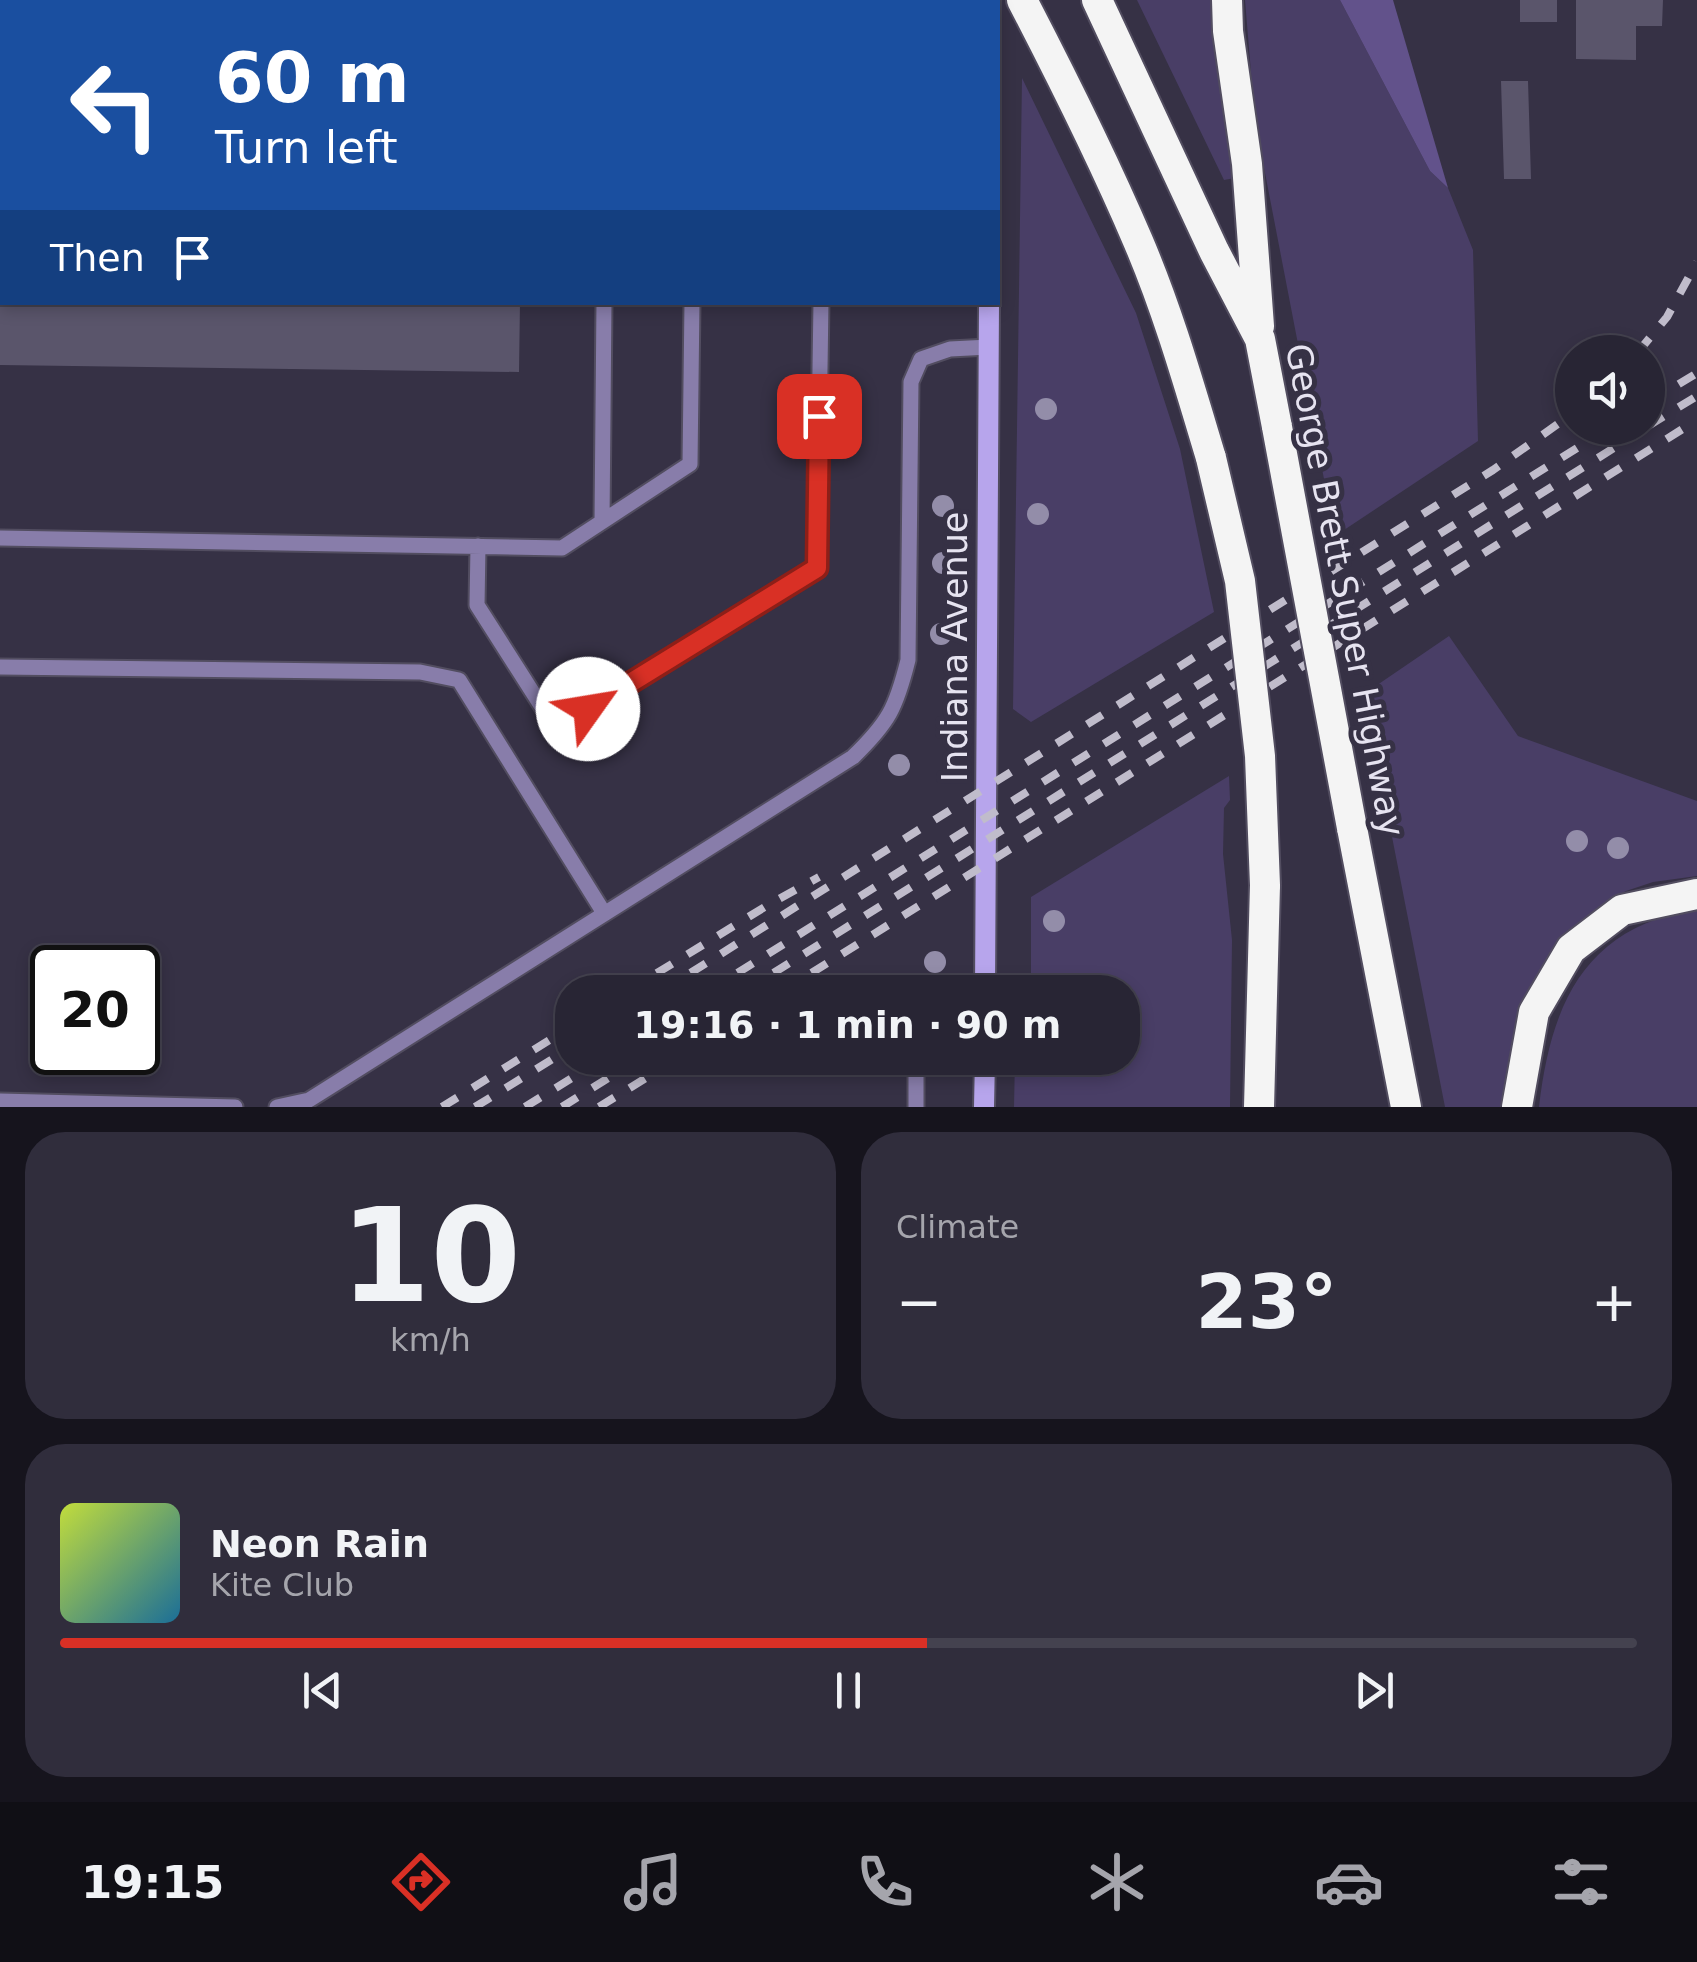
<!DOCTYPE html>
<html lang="en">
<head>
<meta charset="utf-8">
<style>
	:root { --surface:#282534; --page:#302d3c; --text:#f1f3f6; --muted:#a5a5ac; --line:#44424f; --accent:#d93025 }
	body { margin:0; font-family:"DejaVu Sans",sans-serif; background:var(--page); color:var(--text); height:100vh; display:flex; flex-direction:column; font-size:38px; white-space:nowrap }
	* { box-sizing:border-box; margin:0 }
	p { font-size:32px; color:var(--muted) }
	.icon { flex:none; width:55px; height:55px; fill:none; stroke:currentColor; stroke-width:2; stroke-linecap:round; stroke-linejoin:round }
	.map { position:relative; height:1107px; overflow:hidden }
	.panel { display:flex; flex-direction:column; gap:25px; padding:25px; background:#16141d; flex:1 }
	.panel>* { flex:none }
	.guide { position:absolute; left:0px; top:0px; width:1000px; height:305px; box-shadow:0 5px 15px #0003,0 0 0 2px var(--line); background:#1a4fa0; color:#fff; overflow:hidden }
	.controls { position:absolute; left:1555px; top:335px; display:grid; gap:20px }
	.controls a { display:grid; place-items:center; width:110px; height:110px; border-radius:50%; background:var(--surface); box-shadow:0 5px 15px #0003,0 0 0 2px var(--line); font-size:50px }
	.speed { position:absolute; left:30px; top:945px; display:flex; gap:20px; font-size:50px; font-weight:700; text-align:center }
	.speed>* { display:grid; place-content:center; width:130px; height:130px; border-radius:50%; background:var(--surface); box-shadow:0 5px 15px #0003,0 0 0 2px var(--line); line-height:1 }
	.speed .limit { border:5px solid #111; border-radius:15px; background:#fff; color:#111 }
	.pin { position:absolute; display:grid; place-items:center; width:85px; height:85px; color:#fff; margin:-42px; border-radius:20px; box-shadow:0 5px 15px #0006 }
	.me { position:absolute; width:110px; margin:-55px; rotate:58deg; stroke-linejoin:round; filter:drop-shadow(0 0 8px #0008) }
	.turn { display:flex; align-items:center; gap:35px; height:210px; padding:0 50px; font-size:45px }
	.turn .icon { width:130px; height:130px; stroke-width:2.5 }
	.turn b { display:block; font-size:70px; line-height:85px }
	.then { display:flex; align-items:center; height:95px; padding:0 50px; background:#0003; gap:20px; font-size:38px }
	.big { font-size:75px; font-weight:800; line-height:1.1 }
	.panel .widget { flex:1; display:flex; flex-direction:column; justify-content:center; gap:15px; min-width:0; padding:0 35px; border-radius:40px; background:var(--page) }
	.panel .dial { align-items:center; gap:0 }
	.dial b { font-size:130px; line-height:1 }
	.song { display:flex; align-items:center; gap:30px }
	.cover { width:120px; height:120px; border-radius:15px; background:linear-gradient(135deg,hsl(70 70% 55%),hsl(200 70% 35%)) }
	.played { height:10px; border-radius:5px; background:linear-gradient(90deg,var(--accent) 55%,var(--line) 55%) }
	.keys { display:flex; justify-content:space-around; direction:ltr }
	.heat { display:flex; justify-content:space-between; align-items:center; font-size:55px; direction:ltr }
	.panel .tiles { flex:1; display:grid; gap:25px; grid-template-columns:1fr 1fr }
	.widget:last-child { grid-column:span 2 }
	.trip { position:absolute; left:555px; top:975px; width:585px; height:100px; border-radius:40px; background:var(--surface); box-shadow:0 5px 15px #0003,0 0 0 2px var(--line); font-weight:800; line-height:100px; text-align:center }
	.tabs { display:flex; height:160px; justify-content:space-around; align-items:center; background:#100f15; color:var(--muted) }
	.tabs .icon { width:70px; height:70px }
	.tabs .current { color:var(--accent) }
	.tabs b { font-size:45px; color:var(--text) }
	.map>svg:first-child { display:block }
	.green { fill:#493e66 }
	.forest { fill:#62528b }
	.building { fill:#5a556b }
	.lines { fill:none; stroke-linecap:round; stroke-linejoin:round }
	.lane-casing { stroke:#524d60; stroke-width:19 }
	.secondary-casing { stroke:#524d60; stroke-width:24 }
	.highway-casing { stroke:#524d60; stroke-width:34 }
	.lane { stroke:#887daa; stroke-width:15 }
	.secondary { stroke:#b7a5ec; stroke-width:20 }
	.highway { stroke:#f4f4f4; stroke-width:30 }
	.rail { stroke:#c0bccb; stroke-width:8; stroke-dasharray:18 18; stroke-linecap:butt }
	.highway-bridge-casing { stroke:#524d60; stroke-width:34; stroke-linecap:butt }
	.highway-bridge { stroke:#f4f4f4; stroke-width:30 }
	.tree { fill:#938da9 }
	.route-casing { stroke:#8d1f18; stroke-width:25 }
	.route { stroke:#d93025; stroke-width:18 }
	.labels { text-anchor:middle; stroke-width:10; stroke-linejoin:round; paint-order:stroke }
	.street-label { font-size:35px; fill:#e6e3f0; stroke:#363145 }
</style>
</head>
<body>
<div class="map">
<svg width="1697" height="1107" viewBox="0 0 1697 1107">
	<rect width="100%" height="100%" fill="#363145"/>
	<path class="green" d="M 1137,0 L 1216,0 L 1235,178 L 1224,180 Z
		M 1245,0 L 1340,0 L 1430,171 L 1448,188 L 1473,250 L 1478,441 L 1335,536 L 1255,121 Z
		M 1022,78 L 1136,313 L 1180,449 L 1214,612 L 1031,722 L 1013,709 Z
		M 1449,636 L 1518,736 L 1697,801 L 1697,876 L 1653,882 L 1626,891 L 1604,903 L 1572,932 L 1505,1107 L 1445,1107 L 1364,694 Z
		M 1229,776 L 1230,800 L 1224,808 L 1223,854 L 1232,940 L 1230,1107 L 1014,1107 L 1015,1058 L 1122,1058 L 1122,992 L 1016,992 L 1016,984 L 1031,976 L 1031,897 Z
		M 1697,909 L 1697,1107 L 1539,1107 C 1551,1003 1585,927 1697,909 Z"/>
	<path class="forest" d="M 1340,0 L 1393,0 L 1448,188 L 1430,171 Z"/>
	<path class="building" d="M 1520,0 L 1557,0 L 1557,22 L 1520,22 Z
		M 1576,0 L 1663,0 L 1662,26 L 1636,26 L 1636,60 L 1576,59 Z
		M 1501,81 L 1528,81 L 1531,179 L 1504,179 Z
		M 0,302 L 520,302 L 519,372 L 0,365 Z"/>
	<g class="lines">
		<g class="lane-casing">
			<path id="lane" d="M 606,2 L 606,0
				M 696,2 L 696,0
				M 827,2 L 827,0
				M 602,522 L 604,302
				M 0,538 L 562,548 L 690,464 L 692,302
				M 478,546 L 477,605 L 556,729 L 817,568 L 821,302
				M 0,667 L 420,672 L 459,680 L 604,913
				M 0,1101 L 235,1107
				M 277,1107 L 309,1100 L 853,757 C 889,722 896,708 908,660 L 911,382 L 921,359 L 950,349 L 989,347
				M 916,1107 L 916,1065 L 921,1059 L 985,1060"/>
		</g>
		<g class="secondary-casing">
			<path id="secondary" d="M 987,0 L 987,2
				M 985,992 L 989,302
				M 984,1107 L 985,1058"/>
		</g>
		<g class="highway-casing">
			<path id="highway" d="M 1022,0 C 1063,79 1103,159 1138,241 C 1168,311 1189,385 1211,458
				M 1097,0 L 1214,251 L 1260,339 L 1277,427
				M 1227,0 L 1228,31 L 1247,164 L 1259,326
				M 1352,828 L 1406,1107
				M 1259,1107 L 1265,885
				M 1517,1107 L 1534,1012 L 1571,949 L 1622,910 L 1697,894"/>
		</g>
		<use href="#lane" class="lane"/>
		<use href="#secondary" class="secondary"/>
		<use href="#highway" class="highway"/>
		<path class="rail" d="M 1638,352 L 1667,317 L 1697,262
			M 1648,403 L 1697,373
			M 1648,426 L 1697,396
			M 626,992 L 768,905 L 819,877
			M 660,992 L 1493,470 L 1572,414
			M 707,992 L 1609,428
			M 743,992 L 1646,428
			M 781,992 L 1697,420
			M 442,1107 L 572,1026
			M 475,1107 L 572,1047
			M 525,1107 L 604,1058
			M 562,1107 L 640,1058
			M 599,1107 L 678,1058"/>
		<g class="highway-bridge-casing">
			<path id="highway-bridge" d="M 1277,427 L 1352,828
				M 1211,458 L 1240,581 L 1260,756 L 1265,885"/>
		</g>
		<use href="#highway-bridge" class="highway-bridge"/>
	</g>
	<g class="tree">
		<circle cx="1046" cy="409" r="11"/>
		<circle cx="943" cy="506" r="11"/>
		<circle cx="1038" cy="514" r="11"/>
		<circle cx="943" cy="563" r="11"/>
		<circle cx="941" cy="634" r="11"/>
		<circle cx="899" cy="765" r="11"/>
		<circle cx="1577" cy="841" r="11"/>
		<circle cx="1618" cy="848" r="11"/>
		<circle cx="1054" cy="921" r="11"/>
		<circle cx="935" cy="962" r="11"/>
	</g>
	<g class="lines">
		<g class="route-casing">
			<path id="route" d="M 588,709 L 817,568 L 819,416"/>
		</g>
		<use href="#route" class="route"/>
	</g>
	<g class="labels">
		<g class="street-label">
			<text transform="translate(1345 590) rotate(79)" y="12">George Brett Super Highway</text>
			<text transform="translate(955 647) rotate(-90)" y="12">Indiana Avenue</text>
		</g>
	</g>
</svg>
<div class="controls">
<a><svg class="icon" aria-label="sound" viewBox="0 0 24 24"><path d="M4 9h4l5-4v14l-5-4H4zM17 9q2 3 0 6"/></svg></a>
</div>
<div class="speed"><div class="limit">20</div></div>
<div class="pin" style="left:819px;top:416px;background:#d93025"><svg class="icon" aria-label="arrive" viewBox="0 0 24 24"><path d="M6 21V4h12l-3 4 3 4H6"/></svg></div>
<svg class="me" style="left:588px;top:709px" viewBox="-20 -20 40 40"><circle r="19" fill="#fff"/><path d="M0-13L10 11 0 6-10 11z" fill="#d93025"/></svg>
<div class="trip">19:16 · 1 min · 90 m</div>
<div class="guide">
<div class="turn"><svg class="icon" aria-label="left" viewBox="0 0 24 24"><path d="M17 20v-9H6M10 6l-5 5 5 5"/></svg><div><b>60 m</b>Turn left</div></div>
<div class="then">Then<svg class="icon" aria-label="arrive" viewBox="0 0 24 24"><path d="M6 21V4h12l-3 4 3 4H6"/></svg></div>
</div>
</div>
<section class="panel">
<div class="tiles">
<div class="widget dial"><b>10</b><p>km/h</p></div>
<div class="widget"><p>Climate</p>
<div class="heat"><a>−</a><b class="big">23°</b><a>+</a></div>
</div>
<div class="widget">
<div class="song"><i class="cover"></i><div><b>Neon Rain</b><p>Kite Club</p></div></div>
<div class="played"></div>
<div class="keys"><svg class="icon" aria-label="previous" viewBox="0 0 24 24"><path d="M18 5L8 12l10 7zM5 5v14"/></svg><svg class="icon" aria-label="pause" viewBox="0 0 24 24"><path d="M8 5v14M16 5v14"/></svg><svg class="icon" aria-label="next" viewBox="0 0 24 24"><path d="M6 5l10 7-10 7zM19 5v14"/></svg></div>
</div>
</div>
</section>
<nav class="tabs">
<b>19:15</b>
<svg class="icon current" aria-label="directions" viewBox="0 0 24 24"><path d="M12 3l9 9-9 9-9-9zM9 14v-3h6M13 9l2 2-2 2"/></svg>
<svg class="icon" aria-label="music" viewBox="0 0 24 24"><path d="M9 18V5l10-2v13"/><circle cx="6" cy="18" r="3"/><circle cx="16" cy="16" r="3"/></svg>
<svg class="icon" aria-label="phone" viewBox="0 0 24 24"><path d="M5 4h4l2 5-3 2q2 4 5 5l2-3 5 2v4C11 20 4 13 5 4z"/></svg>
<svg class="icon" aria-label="climate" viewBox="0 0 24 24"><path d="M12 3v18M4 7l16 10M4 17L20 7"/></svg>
<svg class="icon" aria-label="car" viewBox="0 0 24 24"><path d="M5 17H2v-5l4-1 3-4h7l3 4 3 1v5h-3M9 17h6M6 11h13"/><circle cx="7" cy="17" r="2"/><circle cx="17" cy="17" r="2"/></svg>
<svg class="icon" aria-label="filters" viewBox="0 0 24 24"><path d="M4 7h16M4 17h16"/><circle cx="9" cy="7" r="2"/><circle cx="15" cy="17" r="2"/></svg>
</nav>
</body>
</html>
